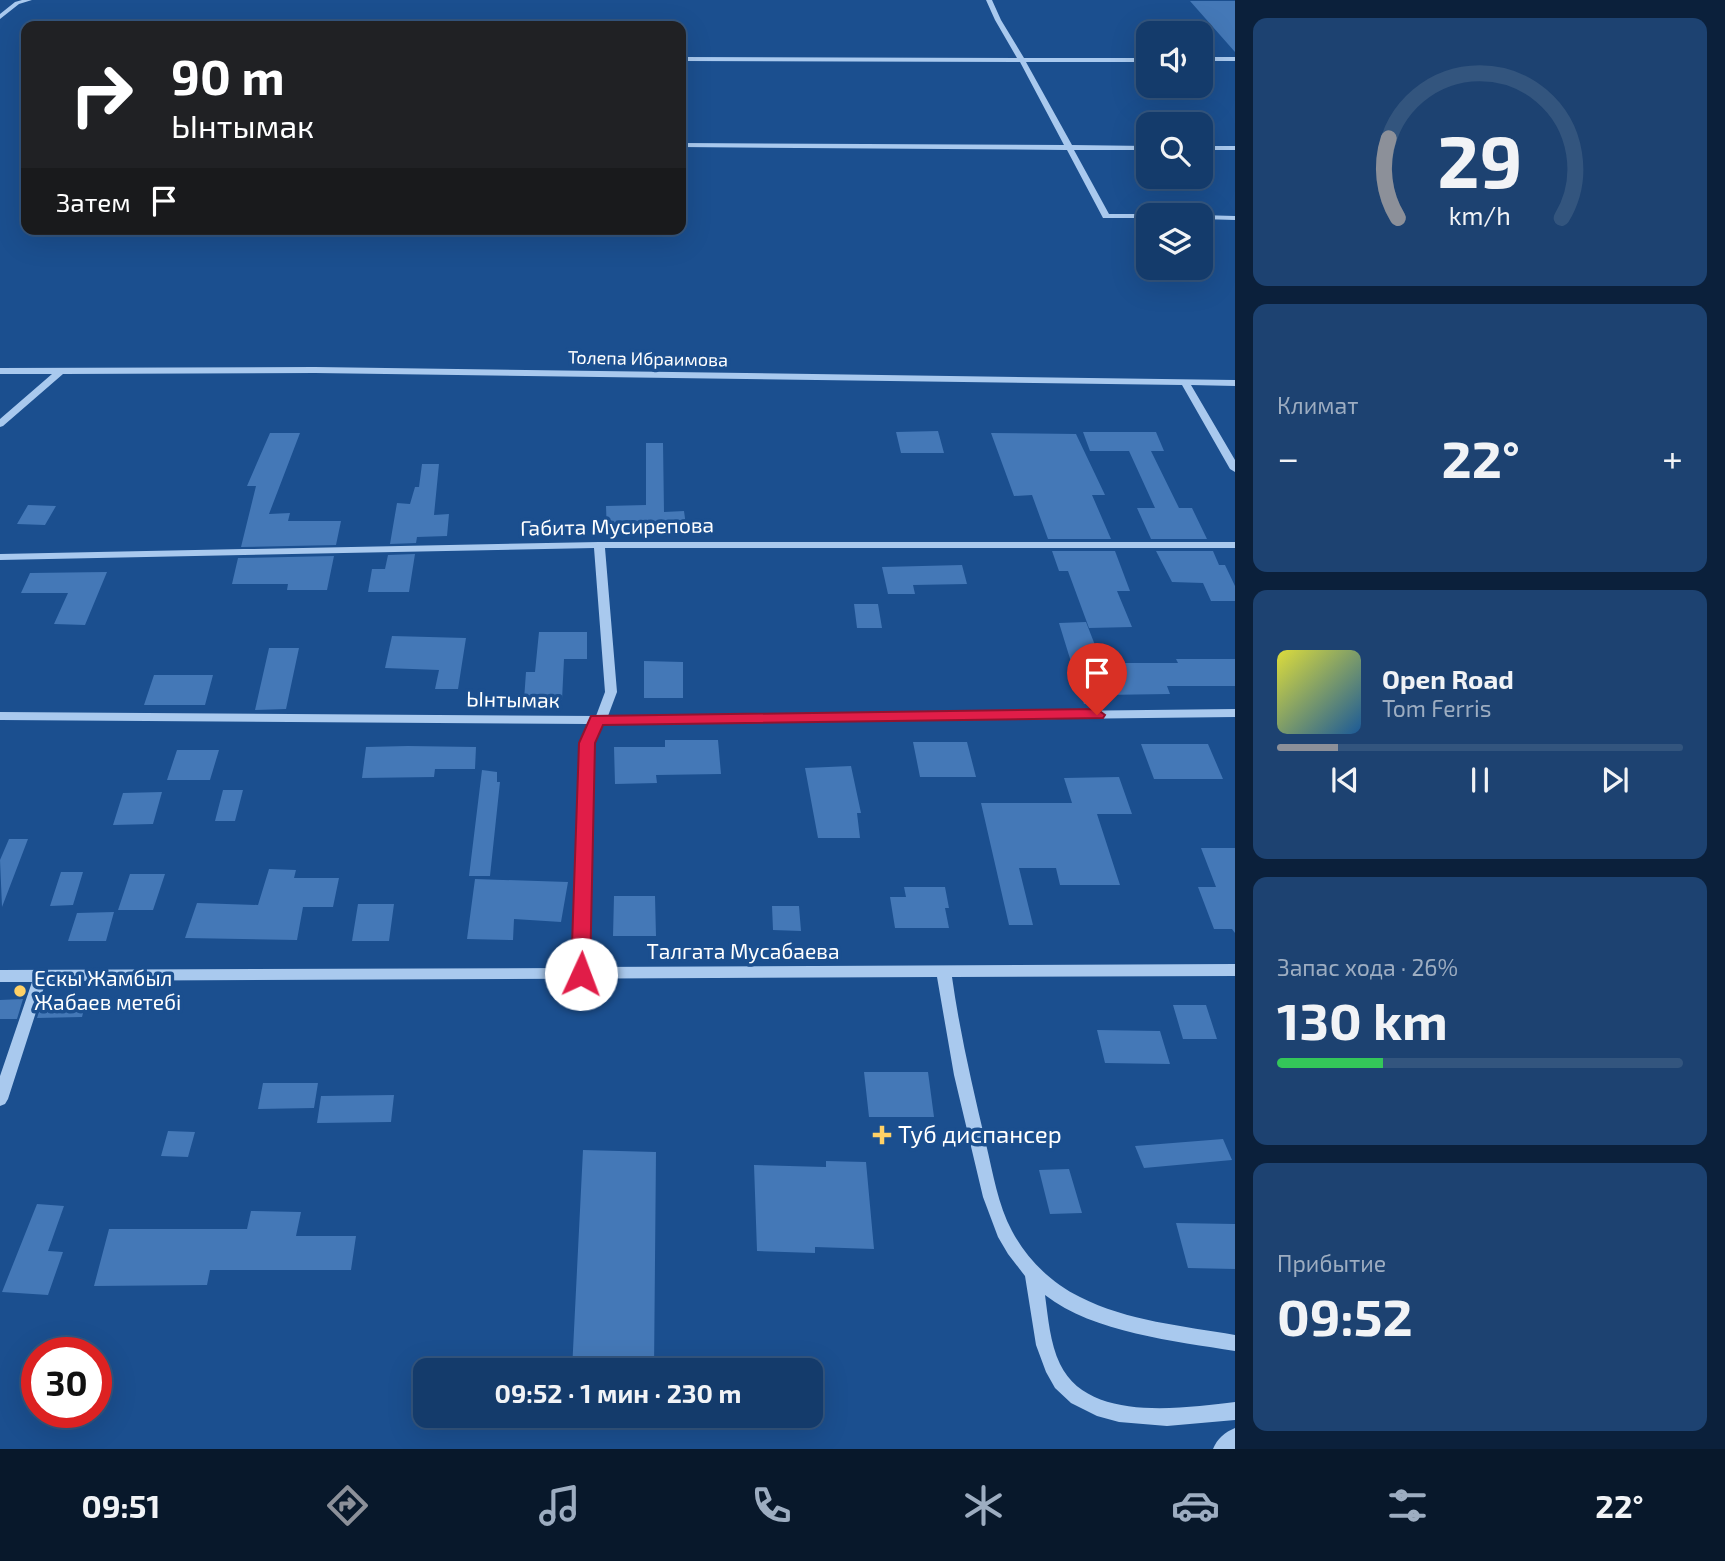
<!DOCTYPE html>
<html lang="ru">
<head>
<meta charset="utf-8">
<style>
	:root { --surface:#143b6b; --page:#1d4271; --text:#f1f3f6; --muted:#9dadc1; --line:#33557e; --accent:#8c9099 }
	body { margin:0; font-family:"Exo 2",sans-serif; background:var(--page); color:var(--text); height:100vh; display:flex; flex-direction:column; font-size:26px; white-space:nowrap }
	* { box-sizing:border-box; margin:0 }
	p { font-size:23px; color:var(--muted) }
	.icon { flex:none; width:38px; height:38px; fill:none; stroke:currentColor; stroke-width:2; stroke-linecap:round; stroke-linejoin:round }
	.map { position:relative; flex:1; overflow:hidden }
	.side { display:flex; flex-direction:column; gap:18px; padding:18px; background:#0b203b; width:490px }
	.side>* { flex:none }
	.hud { position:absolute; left:21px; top:21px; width:665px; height:214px; border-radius:14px; box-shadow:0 7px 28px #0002,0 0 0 2px var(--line); background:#202124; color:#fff; overflow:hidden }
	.tools { position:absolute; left:1136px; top:21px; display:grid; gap:14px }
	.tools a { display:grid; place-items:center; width:77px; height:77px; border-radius:14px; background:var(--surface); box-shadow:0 7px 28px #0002,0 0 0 2px var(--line); font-size:35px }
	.speed { position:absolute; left:21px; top:1337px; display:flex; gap:14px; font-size:35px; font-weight:700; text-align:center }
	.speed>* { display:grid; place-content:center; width:91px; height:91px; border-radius:50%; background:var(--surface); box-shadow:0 7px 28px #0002,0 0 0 2px var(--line); line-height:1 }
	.speed .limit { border:10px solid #d22; background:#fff; color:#111 }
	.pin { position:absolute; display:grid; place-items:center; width:60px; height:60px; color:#fff; margin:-72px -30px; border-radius:50% 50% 50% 0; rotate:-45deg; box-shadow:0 0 7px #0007 }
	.pin .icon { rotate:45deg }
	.me { position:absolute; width:77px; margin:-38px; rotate:2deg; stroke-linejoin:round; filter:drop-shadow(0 0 5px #0008) }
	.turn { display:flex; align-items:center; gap:24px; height:147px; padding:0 35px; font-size:32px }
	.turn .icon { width:91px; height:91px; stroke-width:2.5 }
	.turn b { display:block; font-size:49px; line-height:60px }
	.then { display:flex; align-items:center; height:66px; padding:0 35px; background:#0003; gap:14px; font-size:26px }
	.big { font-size:52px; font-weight:700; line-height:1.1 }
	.side .card { flex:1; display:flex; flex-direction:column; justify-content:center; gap:10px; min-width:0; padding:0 24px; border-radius:14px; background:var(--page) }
	.side .dial { align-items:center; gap:0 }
	.dial svg { height:182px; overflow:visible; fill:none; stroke:var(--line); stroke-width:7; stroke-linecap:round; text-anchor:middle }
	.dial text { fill:var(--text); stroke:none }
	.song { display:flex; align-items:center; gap:21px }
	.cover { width:84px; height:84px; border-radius:10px; background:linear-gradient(135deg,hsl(60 70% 55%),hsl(210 70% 35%)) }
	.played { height:7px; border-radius:4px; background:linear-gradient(90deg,var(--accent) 15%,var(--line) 15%) }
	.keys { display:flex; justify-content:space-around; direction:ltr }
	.heat { display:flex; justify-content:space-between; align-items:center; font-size:38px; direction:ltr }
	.charge { height:10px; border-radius:5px; background:linear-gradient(90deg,#34c759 26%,var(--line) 0) }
	.trip { position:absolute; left:413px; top:1358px; width:410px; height:70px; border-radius:14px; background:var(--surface); box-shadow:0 7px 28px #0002,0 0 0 2px var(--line); font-weight:700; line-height:70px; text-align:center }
	.tabs { display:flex; height:112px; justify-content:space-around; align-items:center; background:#08182b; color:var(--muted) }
	.tabs .icon { width:49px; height:49px }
	.tabs .on { color:var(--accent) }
	.tabs b { font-size:32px; color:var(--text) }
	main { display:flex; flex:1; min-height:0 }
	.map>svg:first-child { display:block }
	.building { fill:#4478b7 }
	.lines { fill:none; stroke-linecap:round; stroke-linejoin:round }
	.minor { fill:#a9c9ee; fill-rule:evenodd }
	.route { fill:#e11d48; stroke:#92132f; stroke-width:2 }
	.poi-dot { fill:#ffd166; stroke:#1b4f8f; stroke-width:2.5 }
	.labels { text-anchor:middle; stroke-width:7; stroke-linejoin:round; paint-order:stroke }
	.far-street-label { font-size:18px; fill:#fff; stroke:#1b4f8f }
	.street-label { font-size:21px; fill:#fff; stroke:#1b4f8f }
	.poi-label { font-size:21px; fill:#fff; stroke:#1b4f8f; text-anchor:start }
	.near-poi-label { font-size:24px; fill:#fff; stroke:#1b4f8f; text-anchor:start }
</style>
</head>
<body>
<main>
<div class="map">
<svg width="1235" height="1449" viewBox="0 0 1235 1449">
	<rect width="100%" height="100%" fill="#1b4f8f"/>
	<path class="building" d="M 1190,1 L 1235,1 L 1235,52 Z
		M 938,431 L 944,453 L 901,453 L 896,432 Z
		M 1083,432 L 1156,432 L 1164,451 L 1151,451 L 1179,508 L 1192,508 L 1207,539 L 1151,539 L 1137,508 L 1155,508 L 1129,451 L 1090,451 Z
		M 270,433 L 300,433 L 269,514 L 290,513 L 288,521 L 341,521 L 336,545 L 241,547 L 256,486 L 247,486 Z
		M 991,433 L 1076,434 L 1105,495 L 1092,495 L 1111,539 L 1048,539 L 1032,495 L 1014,496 Z
		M 646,443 L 663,443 L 664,512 L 684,511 L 687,533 L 607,534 L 606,506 L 646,505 Z
		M 422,464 L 439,464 L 434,515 L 449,514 L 447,536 L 417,537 L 416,543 L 390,544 L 397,503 L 410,504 L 415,487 L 419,487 Z
		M 28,505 L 56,506 L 45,525 L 17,524 Z
		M 1052,551 L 1115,551 L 1130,591 L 1117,591 L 1132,627 L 1089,628 L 1068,571 L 1059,571 Z
		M 1156,551 L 1213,551 L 1219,565 L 1225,565 L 1235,586 L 1235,601 L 1211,601 L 1203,583 L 1172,582 Z
		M 415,554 L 409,592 L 368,592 L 372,569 L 385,569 L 388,555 Z
		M 334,556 L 327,590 L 287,590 L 288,584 L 232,584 L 238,558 Z
		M 962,565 L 967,584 L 913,585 L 915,594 L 888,594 L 882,567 Z
		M 107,572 L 85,625 L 54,624 L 68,593 L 21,593 L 30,573 Z
		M 854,604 L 878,604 L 882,628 L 857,628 Z
		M 1086,622 L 1102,663 L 1178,663 L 1176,659 L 1235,659 L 1235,686 L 1167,686 L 1170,694 L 1102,695 L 1105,704 L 1084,704 L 1059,623 Z
		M 539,632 L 587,632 L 587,659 L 564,659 L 562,700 L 524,700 L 526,672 L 535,672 Z
		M 392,636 L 466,638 L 458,689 L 435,689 L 439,670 L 385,668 Z
		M 269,648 L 299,648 L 286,709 L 255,710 Z
		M 644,661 L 683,662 L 683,698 L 644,698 Z
		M 154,675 L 213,675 L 205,705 L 144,705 Z
		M 665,740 L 718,740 L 721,774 L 656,775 L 657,783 L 615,784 L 614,747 L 665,747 Z
		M 913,742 L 967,742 L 976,777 L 920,777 Z
		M 1141,744 L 1208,744 L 1223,779 L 1154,779 Z
		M 408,746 L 476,747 L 475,769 L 435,769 L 434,777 L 362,778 L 366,747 Z
		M 177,750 L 219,750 L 210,780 L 167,780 Z
		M 851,766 L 861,813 L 857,813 L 860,838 L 818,838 L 805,768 Z
		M 482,770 L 497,772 L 497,782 L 500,782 L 490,876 L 469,876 Z
		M 1119,777 L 1132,814 L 1097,814 L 1120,885 L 1060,885 L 1056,868 L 1019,868 L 1033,925 L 1009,925 L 981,803 L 1072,803 L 1064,778 Z
		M 223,790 L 243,790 L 235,821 L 215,821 Z
		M 162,792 L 153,824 L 113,825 L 123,793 Z
		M 9,839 L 28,839 L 2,907 L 0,860 Z
		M 1201,848 L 1235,848 L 1235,933 L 1232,929 L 1214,929 L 1198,887 L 1216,887 Z
		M 269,869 L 296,870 L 294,878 L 339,878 L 333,907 L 303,907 L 297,940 L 185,938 L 197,903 L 258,905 Z
		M 61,872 L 83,872 L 73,905 L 50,906 Z
		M 130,874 L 165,874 L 153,910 L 118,910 Z
		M 475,879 L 568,882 L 561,922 L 514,919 L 513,940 L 467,939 Z
		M 904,887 L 945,887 L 949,908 L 945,908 L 949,928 L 895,928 L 890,897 L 906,897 Z
		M 614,896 L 655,896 L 656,936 L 613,936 Z
		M 358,904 L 394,904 L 389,941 L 352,941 Z
		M 772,906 L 799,906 L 801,931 L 773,930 Z
		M 114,912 L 106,941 L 68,941 L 77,913 Z
		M 87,998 L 82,1017 L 37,1018 L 43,999 Z
		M 23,999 L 17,1019 L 0,1019 L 0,1000 Z
		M 1173,1005 L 1206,1005 L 1217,1039 L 1183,1039 Z
		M 1097,1030 L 1160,1031 L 1170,1064 L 1105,1063 Z
		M 864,1072 L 928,1072 L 934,1117 L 869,1117 Z
		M 263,1083 L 318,1083 L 314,1108 L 258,1109 Z
		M 394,1095 L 391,1122 L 317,1123 L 321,1096 Z
		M 168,1131 L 195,1132 L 188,1157 L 161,1156 Z
		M 1223,1139 L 1232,1160 L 1144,1168 L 1135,1146 Z
		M 583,1150 L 656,1152 L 654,1370 L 572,1370 Z
		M 826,1161 L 866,1162 L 874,1249 L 815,1247 L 815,1253 L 757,1251 L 754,1165 L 826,1167 Z
		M 1069,1169 L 1082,1213 L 1050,1214 L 1039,1170 Z
		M 37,1204 L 64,1206 L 48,1251 L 63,1252 L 48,1295 L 2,1292 Z
		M 251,1211 L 301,1212 L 296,1236 L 356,1236 L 351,1270 L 210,1270 L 207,1285 L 94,1286 L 109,1229 L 247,1229 Z
		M 1176,1223 L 1235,1224 L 1235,1269 L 1188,1268 Z"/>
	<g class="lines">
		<path class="minor" d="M 22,0 L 32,0 L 19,4 L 0,19 L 0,14 L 15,2 Z
			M 986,0 L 992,0 L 1001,20 L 1024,58 L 1148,58 L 1148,62 L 1026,62 L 1072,145 L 1148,146 L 1148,150 L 1074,150 L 1109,214 L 1151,214 L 1148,215 L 1148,218 L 1103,218 L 1067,150 L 681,147 L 681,143 L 1064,145 L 1020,62 L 681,61 L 681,57 L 1017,58 L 995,20 Z
			M 1200,57 L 1235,57 L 1235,61 L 1200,61 Z
			M 1200,146 L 1235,146 L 1235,150 L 1200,150 Z
			M 1198,215 L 1200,215 L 1235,216 L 1235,220 L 1200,219 L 1200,215 Z
			M 315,367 L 1235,380 L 1235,386 L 1191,385 L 1235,460 L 1235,472 L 1230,469 L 1182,385 L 315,373 L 63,374 L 3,426 L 0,427 L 0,419 L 52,374 L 0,374 L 0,368 Z
			M 599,542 L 1235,542 L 1235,548 L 605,548 L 617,692 L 608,716 L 1235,709 L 1235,717 L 601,724 L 593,743 L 588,967 L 1235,964 L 1235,976 L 952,977 C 960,1034 973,1089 986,1144 C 993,1173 998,1205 1012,1231 C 1027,1259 1051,1283 1080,1297 C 1127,1321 1184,1326 1235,1335 L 1235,1351 C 1175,1341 1094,1333 1045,1295 C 1048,1317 1050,1343 1060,1364 C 1088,1423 1183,1408 1235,1402 L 1235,1420 L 1167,1426 L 1119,1422 L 1097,1416 L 1071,1403 L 1055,1388 L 1046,1372 L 1036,1345 L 1025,1276 L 1008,1254 L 998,1237 L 983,1197 L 954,1075 L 937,977 L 46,981 L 8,1099 L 5,1104 L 0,1106 L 0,1076 L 32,982 L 0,982 L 0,970 L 574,968 L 581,743 L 589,724 L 0,720 L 0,712 L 596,716 L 605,692 L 594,548 L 0,560 L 0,554 Z
			M 1235,1428 L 1235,1449 L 1213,1449 C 1217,1439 1225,1432 1235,1428 Z"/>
	</g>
	<path class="route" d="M 1097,709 L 1105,715 L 1103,718 L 603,725 L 595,743 L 590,974 L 587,979 L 581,981 L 574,979 L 571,974 L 579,743 L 591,716 Z"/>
	<g class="poi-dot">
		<circle cx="20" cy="991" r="7"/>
		<path d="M878.5 1124.5h7v7h7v7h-7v7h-7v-7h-7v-7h7z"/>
	</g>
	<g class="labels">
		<g class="far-street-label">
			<text transform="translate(648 359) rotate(1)" y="6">Толепа Ибраимова</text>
		</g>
		<g class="street-label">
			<text transform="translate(617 527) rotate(-1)" y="7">Габита Мусирепова</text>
			<text transform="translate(513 700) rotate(1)" y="7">Ынтымак</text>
			<text x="743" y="959">Талгата Мусабаева</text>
		</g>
		<g class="poi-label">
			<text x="34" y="986">Ескы Жамбыл<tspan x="34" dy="24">Жабаев метебі</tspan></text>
		</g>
		<g class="near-poi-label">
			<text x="898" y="1143">Туб диспансер</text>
		</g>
	</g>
</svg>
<div class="tools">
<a><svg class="icon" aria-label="sound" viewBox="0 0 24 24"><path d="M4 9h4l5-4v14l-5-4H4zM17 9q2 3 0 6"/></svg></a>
<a><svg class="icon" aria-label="search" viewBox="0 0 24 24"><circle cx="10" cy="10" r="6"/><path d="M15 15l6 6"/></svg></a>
<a><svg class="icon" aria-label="layers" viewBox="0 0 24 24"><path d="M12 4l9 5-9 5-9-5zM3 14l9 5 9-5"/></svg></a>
</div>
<div class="speed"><div class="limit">30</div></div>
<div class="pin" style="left:1097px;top:715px;background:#d93025"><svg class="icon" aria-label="arrive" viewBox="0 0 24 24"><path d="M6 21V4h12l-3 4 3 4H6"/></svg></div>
<svg class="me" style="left:581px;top:974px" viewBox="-20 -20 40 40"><circle r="19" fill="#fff"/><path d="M0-13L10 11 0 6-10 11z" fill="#e11d48"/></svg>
<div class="trip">09:52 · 1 мин · 230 m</div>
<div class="hud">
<div class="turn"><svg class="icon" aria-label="right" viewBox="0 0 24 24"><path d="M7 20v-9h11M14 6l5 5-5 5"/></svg><div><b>90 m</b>Ынтымак</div></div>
<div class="then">Затем<svg class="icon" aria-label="arrive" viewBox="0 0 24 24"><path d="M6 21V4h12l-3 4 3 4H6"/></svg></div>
</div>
</div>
<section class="side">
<div class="card dial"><svg viewBox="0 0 100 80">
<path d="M14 69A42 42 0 1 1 86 69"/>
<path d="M14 69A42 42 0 0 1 10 34" stroke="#8c9099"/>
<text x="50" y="56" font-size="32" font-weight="700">29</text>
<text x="50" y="72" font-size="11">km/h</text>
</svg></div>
<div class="card"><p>Климат</p>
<div class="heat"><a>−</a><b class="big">22°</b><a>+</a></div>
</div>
<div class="card">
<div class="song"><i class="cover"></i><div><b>Open Road</b><p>Tom Ferris</p></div></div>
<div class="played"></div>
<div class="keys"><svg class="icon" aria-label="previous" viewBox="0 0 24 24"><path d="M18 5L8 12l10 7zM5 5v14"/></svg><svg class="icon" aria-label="pause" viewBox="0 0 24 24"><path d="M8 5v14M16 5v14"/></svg><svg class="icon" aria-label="next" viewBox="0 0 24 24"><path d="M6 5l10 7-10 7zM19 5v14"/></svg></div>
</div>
<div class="card"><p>Запас хода · 26%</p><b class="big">130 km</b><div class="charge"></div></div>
<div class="card"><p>Прибытие</p><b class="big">09:52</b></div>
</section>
</main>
<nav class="tabs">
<b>09:51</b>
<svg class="icon on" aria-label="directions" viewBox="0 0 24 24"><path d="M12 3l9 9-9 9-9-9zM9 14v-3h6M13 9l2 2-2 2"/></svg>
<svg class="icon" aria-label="music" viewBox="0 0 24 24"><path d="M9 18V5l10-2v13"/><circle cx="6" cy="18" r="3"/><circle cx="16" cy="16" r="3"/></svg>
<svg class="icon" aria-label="phone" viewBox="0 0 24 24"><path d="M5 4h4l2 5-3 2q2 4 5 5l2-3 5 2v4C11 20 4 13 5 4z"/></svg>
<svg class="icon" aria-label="climate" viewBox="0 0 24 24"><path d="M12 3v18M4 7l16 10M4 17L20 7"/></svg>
<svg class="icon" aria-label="car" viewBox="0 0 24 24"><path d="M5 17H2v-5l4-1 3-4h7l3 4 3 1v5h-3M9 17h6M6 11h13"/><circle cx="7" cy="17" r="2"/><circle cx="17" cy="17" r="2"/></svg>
<svg class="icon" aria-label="filters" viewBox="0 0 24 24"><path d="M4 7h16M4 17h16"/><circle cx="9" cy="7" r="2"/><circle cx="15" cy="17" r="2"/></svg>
<b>22°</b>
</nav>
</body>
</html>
